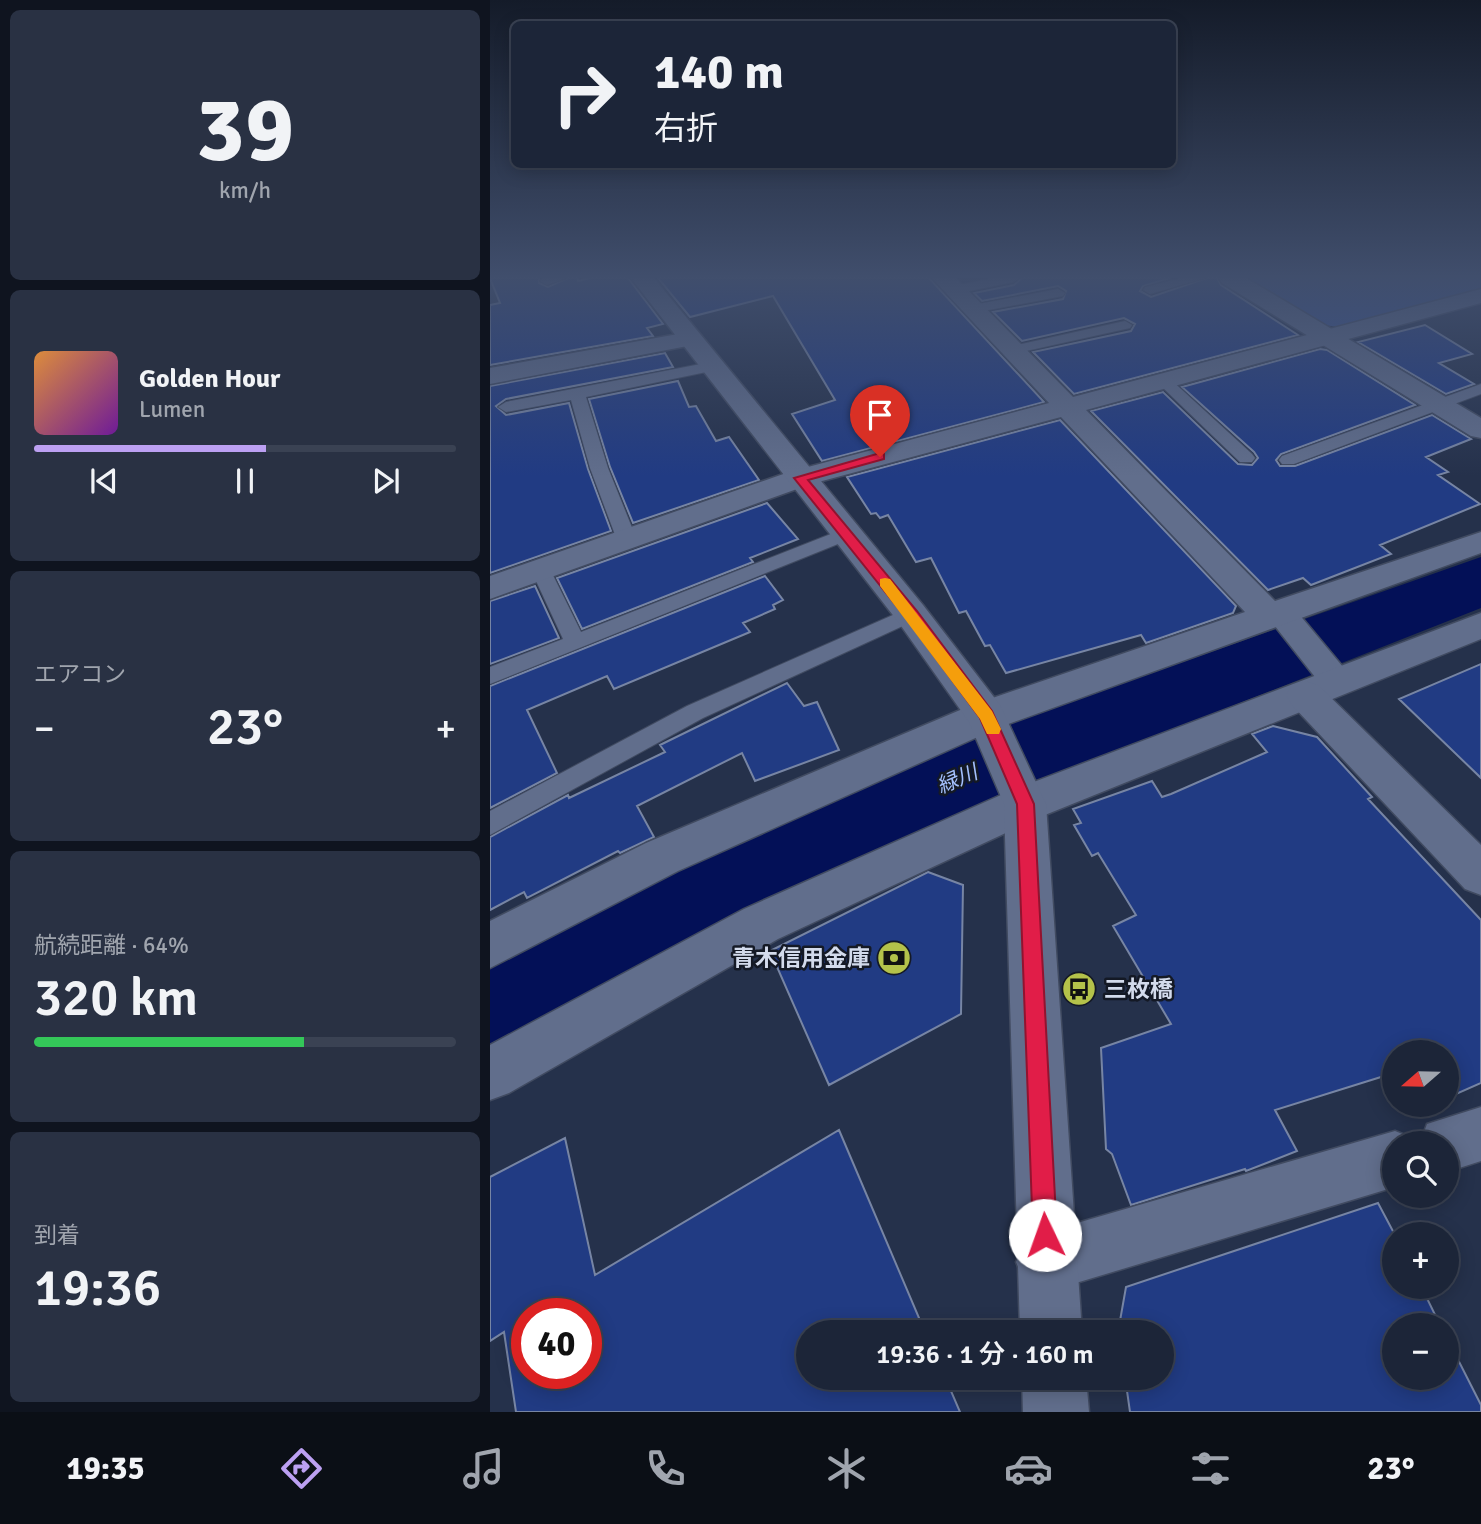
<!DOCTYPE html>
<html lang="ja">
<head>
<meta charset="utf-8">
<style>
	:root { --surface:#1c2538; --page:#293143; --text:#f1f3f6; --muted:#a0a5ae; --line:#3a4253; --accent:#bca0f2 }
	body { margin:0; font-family:Signika,"Noto Sans JP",sans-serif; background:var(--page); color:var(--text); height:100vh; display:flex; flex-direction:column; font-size:26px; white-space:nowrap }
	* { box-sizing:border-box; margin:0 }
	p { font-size:23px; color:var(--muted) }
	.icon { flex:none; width:38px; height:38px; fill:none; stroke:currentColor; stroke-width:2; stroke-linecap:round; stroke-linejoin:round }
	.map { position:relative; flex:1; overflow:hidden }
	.drawer { display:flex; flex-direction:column; gap:10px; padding:10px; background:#0f141f; width:490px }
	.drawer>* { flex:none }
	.guide { position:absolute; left:21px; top:21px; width:665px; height:147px; border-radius:10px; box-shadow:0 4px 18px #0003,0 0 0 2px var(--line); background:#1c2538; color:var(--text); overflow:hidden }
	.needle { width:46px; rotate:250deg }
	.tools { position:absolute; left:892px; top:1040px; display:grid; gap:14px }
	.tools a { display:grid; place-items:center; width:77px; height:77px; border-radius:50%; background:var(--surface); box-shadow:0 4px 18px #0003,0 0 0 2px var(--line); font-size:35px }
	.speed { position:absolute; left:21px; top:1298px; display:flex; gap:14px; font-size:35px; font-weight:700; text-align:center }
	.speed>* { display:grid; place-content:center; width:91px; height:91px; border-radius:50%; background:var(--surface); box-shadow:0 4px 18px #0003,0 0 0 2px var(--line); line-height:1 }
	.speed .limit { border:10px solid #d22; background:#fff; color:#111 }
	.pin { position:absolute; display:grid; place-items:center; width:60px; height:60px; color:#fff; margin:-72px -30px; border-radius:50% 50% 50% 0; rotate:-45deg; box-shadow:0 0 7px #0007 }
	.pin .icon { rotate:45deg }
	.me { position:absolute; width:77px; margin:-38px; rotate:357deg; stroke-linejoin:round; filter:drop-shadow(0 0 5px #0008) }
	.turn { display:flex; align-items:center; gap:24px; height:147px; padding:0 28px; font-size:32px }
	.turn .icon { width:91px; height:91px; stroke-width:2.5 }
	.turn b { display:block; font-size:49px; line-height:60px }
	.big { font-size:52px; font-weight:600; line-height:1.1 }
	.drawer .card { flex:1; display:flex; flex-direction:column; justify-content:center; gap:10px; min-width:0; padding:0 24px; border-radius:10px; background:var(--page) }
	.drawer .dial { align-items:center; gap:0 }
	.dial b { font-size:91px; line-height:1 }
	.song { display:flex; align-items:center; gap:21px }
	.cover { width:84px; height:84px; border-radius:10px; background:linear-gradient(135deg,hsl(30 70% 55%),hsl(280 70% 35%)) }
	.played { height:7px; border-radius:4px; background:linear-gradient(90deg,var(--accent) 55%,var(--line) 55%) }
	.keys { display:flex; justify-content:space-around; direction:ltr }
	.heat { display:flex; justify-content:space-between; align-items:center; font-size:38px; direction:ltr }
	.charge { height:10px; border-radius:5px; background:linear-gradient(90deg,#34c759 64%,var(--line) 0) }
	.trip { position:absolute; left:306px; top:1320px; width:378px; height:70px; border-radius:35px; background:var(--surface); box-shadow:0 4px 18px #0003,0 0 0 2px var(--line); font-weight:600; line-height:70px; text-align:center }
	.tab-bar { display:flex; height:112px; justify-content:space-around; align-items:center; background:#0b0f16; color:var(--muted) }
	.tab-bar .icon { width:49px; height:49px }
	.tab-bar .active { color:var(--accent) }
	.tab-bar b { font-size:32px; color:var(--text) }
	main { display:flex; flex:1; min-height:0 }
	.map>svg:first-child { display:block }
	.green { fill:#395497 }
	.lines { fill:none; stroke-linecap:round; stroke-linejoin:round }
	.river { fill:#031057; fill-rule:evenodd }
	.building { fill:#213b83; stroke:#7785a4; stroke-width:2; fill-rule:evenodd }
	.service-casing { stroke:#414b61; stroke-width:2 }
	.pedestrian-casing { stroke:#414b61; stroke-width:3 }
	.minor-casing { stroke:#414b61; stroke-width:3 }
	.tertiary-casing { stroke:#414b61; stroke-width:3 }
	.service { fill:#616e8c; fill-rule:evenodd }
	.pedestrian { fill:#616e8c; fill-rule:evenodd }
	.minor { fill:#616e8c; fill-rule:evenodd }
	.tertiary { fill:#616e8c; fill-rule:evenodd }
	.route { fill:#e11d48; stroke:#92132f; stroke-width:2 }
	.slow { fill:#f59e0b }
	.labels { text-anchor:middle; stroke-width:5; stroke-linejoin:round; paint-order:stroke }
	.water-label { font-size:21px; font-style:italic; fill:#a4c0fe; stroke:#141925 }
	.near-poi-label { font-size:23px; font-weight:bold; fill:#d3dbec; stroke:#141925; text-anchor:end }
</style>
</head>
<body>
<main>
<section class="drawer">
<div class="card dial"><b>39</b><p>km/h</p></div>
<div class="card">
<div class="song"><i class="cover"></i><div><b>Golden Hour</b><p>Lumen</p></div></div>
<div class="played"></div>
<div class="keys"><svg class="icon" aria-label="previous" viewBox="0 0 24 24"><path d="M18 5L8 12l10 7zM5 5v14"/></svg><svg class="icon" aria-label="pause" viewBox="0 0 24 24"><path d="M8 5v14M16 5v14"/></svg><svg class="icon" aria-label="next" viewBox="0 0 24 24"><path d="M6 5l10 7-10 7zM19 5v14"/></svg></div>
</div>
<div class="card"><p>エアコン</p>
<div class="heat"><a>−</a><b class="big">23°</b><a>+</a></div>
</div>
<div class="card"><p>航続距離 · 64%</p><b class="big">320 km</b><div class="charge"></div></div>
<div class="card"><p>到着</p><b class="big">19:36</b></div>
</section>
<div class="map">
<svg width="991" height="1412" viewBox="0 0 991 1412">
	<rect width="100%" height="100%" fill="#25314b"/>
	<path class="green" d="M 754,278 L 991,278 L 991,291 L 856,328 L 834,325 Z"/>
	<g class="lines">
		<path class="river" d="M 991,557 L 991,608 L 514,796 L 186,949 L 37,1041 L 0,1056 L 0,948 L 118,885 L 454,746 Z"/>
	</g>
	<path class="building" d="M 0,278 L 49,278 L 49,283 L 58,287 L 78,278 L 87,278 L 88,281 L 100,278 L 138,278 L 173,324 L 157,328 L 163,336 L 0,365 L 0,305 L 10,303 Z
		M 168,278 L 439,278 L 554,402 L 332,461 L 302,414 L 345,400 L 283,296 L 200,317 Z
		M 532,278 L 680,278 L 653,286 L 650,291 L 661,297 L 717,278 L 727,278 L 731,285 L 808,335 L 584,394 L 543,352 L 641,331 L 645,324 L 634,318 L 532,341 L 503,312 L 573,299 L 576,291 L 568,286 L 492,301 L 484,293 L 524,285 Z
		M 935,325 L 982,354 L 949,363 L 984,384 L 956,394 L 868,342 Z
		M 830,349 L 837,350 L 925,405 L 791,454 L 786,460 L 790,466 L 805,466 L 942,415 L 981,439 L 936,457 L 958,472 L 948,475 L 990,504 L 890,545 L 901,554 L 821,585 L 813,578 L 778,590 L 601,411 L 673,392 L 748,464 L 762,465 L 768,458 L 764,452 L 692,387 Z
		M 175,353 L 183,367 L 16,399 L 6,406 L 16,415 L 79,403 L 98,469 L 121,531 L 0,573 L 0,386 Z
		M 188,381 L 199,407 L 206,406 L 226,441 L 239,437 L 269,480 L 143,523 L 120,467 L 99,399 Z
		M 570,420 L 746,606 L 743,613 L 656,643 L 651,635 L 516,673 L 500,645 L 495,646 L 476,611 L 469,613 L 441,558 L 426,562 L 398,515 L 390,518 L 386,513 L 381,514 L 357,477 Z
		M 277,503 L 308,539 L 260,558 L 263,562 L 92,629 L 67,578 Z
		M 275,576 L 293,600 L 283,605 L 285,609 L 253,623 L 260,632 L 124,689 L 117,676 L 37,710 L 67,773 L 0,808 L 0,686 Z
		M 45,586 L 69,638 L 0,664 L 0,601 Z
		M 991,664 L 991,778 L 909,699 Z
		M 297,683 L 314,706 L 327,702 L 349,750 L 265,781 L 252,753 L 147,806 L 164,837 L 130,853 L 128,851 L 37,898 L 34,892 L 0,910 L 0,837 L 78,795 L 79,798 L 175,752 L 170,745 Z
		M 783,726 L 827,737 L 882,797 L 878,799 L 991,920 L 991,1083 L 957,1098 L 957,1052 L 905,1052 L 905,1099 L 891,1077 L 785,1110 L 807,1151 L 756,1171 L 755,1169 L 641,1205 L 622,1154 L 616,1149 L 611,1048 L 681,1024 L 623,926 L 646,915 L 608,853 L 602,856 L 584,825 L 591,823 L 583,809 L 662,781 L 672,797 L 681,794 L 777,752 L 762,734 Z
		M 438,872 L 473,885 L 471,1014 L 339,1085 L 280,951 Z
		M 349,1130 L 435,1332 L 318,1332 L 318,1377 L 455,1377 L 470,1412 L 26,1412 L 14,1332 L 0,1341 L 0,1177 L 75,1138 L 105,1275 ZM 37,1314 L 96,1314 L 96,1374 L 37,1374 Z
		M 888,1203 L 905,1235 L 905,1286 L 931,1286 L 950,1325 L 905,1325 L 905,1377 L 957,1377 L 957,1338 L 991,1405 L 991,1412 L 640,1412 L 635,1377 L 672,1377 L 672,1332 L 628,1332 L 636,1287 Z"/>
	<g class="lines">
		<g class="service-casing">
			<path id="service" d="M 53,278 L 76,278 L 57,285 L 50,281 Z
				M 503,278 L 529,278 L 523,282 L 465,294 L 458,290 L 460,287 Z
				M 692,278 L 715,278 L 660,294 L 653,290 L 655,287 Z
				M 568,289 L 575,293 L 573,296 L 483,313 L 476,309 L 483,305 Z
				M 635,321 L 642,325 L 640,328 L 523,354 L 516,350 L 523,346 Z
				M 221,362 L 226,364 L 229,367 L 226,370 L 96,397 L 118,468 L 147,540 L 144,544 L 130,544 L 127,540 L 100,468 L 81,400 L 16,412 L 8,407 L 16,402 Z
				M 674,376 L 679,378 L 762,454 L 765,458 L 762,462 L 750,462 L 669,384 L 666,381 L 669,378 Z
				M 991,384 L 991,394 L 804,464 L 792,464 L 789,460 L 792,456 Z
				M 356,528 L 365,534 L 363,538 L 0,684 L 0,667 L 73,639 L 41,570 L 44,565 L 58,565 L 91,632 Z
				M 421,607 L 428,609 L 431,614 L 428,619 L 213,718 L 0,835 L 0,811 L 197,706 Z"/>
		</g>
		<g class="pedestrian-casing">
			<path id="pedestrian" d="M 792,603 L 803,607 L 858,673 L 863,682 L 858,691 L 847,694 L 836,691 L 781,621 L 777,614 L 781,607 Z"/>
		</g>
		<g class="minor-casing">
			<path id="minor" d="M 442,278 L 466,278 L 583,397 L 991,289 L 991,303 L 596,410 L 785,601 L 991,532 L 991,553 L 510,727 L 188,871 L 0,968 L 0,921 L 156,843 L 482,705 L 755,612 L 571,417 L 321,484 L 0,599 L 0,576 L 299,472 L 559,403 Z
				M 199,332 L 208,334 L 211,339 L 208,344 L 0,384 L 0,368 Z
				M 991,613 L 991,639 L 550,817 L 288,939 L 19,1093 L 0,1100 L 0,1045 L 254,909 L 520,791 Z
				M 991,1107 L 991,1161 L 957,1172 L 957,1143 L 930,1143 L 937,1124 Z
				M 905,1131 L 925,1139 L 926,1143 L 905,1143 L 905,1187 L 556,1292 L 535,1283 L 526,1262 L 535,1241 L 556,1232 Z"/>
		</g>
		<g class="tertiary-casing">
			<path id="tertiary" d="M 141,278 L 164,278 L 433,605 L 510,705 L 556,804 L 592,1332 L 530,1332 L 514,804 L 479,722 L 409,623 Z
				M 729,278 L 756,278 L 991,418 L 991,438 L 981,436 L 732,283 Z
				M 815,681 L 828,685 L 991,845 L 991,895 L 975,889 L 802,705 L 796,695 L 802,685 Z
				M 532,1377 L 596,1377 L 599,1412 L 533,1412 Z"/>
		</g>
		<use href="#service" class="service"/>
		<use href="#pedestrian" class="pedestrian"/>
		<use href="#minor" class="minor"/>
		<use href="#tertiary" class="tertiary"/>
	</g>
	<linearGradient id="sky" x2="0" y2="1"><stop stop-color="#141b29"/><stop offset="0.58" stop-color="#404e6c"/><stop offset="1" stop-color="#404e6c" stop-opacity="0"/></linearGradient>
	<rect width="991" height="476" fill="url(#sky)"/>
	<path class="route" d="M 390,453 L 394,454 L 394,459 L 318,480 L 427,611 L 502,711 L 544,804 L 567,1235 L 564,1243 L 555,1247 L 547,1243 L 543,1235 L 527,804 L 490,718 L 416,618 L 304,478 Z"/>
	<path class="slow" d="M 395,578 L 400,579 L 502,711 L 511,729 L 509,734 L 497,734 L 490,719 L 390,586 L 390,579 Z"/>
	<defs>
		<g id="bank-disc" transform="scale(1.75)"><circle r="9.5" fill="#b4c24a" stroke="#141925"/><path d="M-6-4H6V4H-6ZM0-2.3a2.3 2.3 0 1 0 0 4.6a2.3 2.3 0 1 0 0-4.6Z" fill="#111"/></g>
		<g id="bus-disc" transform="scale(1.75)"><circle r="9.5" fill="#b4c24a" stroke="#141925"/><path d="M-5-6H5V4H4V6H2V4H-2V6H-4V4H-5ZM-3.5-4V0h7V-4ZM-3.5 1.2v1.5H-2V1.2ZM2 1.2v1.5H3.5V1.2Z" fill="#111"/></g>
	</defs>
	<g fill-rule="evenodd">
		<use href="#bank-disc" x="404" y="958"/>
		<use href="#bus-disc" x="589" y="989"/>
	</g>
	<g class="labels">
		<g class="water-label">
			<text transform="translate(467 779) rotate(-23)" y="7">緑川</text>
		</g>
		<g class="near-poi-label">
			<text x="380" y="966">青木信用金庫</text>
			<text x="614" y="997" text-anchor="start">三枚橋</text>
		</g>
	</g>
</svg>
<div class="tools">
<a><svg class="needle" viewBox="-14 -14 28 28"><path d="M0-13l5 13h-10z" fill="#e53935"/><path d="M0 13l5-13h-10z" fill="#a0a5ae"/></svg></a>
<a><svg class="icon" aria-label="search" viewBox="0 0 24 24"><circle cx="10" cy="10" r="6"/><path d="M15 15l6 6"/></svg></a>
<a>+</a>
<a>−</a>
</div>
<div class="speed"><div class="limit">40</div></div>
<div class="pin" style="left:390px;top:457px;background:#d93025"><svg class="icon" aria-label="arrive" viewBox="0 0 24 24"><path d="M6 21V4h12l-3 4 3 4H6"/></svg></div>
<svg class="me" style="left:555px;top:1235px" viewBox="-20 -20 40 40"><circle r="19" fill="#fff"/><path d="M0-13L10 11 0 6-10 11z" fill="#e11d48"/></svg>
<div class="trip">19:36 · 1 分 · 160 m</div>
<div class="guide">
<div class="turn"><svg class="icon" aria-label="right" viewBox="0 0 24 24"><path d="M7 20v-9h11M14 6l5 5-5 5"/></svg><div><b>140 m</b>右折</div></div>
</div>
</div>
</main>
<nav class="tab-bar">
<b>19:35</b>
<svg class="icon active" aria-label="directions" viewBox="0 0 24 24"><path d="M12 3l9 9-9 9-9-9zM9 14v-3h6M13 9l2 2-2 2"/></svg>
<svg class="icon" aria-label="music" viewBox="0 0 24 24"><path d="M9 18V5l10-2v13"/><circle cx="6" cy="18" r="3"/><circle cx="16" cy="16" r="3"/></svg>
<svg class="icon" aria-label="phone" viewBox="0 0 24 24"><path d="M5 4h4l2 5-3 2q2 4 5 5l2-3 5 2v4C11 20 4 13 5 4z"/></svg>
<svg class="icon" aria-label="climate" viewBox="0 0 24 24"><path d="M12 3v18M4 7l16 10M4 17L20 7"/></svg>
<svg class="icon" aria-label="car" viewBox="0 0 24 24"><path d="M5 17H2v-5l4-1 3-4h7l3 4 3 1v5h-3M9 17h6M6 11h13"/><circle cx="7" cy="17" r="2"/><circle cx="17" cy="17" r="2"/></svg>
<svg class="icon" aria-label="filters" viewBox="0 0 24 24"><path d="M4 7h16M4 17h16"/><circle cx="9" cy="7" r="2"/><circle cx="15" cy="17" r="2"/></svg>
<b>23°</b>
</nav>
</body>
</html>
